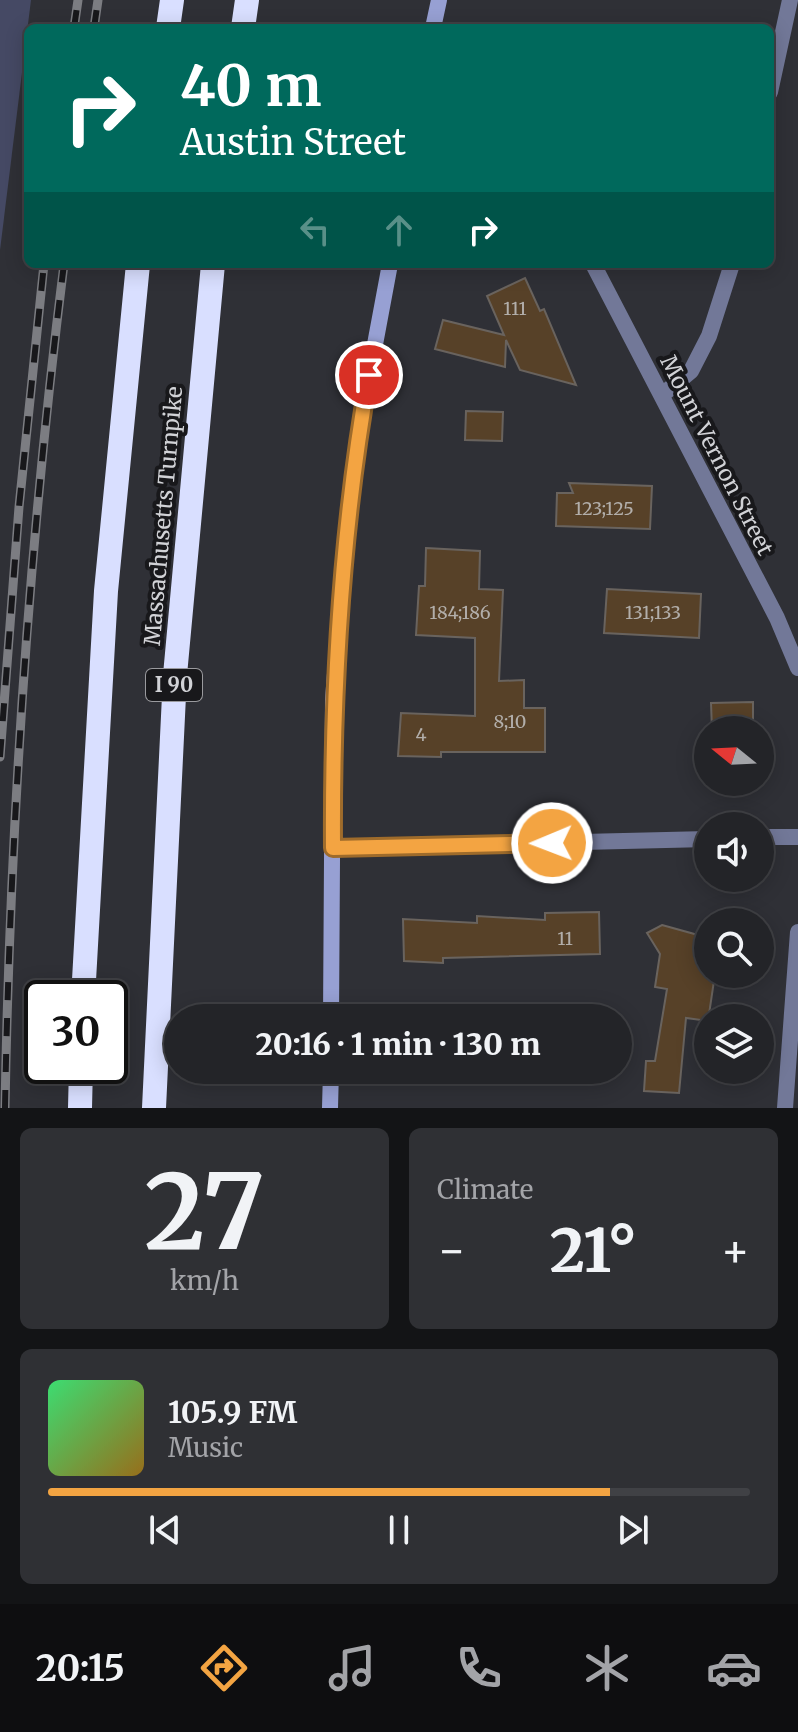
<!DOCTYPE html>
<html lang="en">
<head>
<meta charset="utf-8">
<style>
	:root { --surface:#232428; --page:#2f3034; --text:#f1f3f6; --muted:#a3a4a8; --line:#404145; --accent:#f3a442 }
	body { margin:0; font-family:Merriweather,serif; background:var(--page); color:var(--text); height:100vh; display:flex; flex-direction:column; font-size:30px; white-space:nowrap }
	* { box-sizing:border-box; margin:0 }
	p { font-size:26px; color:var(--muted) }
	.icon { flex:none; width:44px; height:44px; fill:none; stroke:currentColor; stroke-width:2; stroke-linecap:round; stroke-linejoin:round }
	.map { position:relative; height:1108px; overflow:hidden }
	.drawer { display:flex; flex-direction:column; gap:20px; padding:20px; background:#131416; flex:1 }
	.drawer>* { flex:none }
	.hud { position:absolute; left:24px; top:24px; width:750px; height:244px; border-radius:12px; box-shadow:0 4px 20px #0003,0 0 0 2px var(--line); background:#00695c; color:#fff; overflow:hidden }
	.needle { width:52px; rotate:288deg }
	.tools { position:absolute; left:694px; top:716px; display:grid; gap:16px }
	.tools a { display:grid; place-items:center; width:80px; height:80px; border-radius:50%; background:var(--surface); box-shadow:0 4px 20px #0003,0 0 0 2px var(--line); font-size:40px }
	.speed { position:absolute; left:24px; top:980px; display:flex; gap:16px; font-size:40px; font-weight:700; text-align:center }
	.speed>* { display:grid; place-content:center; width:104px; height:104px; border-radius:50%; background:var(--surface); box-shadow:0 4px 20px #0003,0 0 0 2px var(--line); line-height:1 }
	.speed .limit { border:4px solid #111; border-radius:12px; background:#fff; color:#111 }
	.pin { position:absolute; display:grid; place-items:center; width:68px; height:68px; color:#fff; margin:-34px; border:4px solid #fff; border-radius:50%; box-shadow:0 2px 8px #0007 }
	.me { position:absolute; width:88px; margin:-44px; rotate:269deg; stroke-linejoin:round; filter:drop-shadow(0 0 6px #0008) }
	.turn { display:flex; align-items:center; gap:28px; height:168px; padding:0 24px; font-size:36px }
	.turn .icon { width:104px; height:104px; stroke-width:2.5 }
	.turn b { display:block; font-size:56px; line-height:68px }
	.lanes { display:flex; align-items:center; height:76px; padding:0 24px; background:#0003; justify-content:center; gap:40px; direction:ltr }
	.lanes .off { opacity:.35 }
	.big { font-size:60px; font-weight:800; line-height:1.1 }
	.drawer .card { flex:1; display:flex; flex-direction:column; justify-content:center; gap:12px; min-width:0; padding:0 28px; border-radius:12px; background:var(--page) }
	.drawer .dial { align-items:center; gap:0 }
	.dial b { font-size:104px; line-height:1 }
	.song { display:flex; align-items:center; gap:24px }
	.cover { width:96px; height:96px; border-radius:12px; background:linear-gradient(135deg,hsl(140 70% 55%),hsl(40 70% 35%)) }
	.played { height:8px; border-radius:4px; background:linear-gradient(90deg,var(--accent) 80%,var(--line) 80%) }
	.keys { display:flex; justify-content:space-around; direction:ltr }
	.heat { display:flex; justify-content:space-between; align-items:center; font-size:44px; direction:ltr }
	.drawer .tiles { flex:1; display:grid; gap:20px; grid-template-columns:1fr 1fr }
	.card:last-child { grid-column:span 2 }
	.trip { position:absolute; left:164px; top:1004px; width:468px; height:80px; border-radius:40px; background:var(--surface); box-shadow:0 4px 20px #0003,0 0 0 2px var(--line); font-weight:800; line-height:80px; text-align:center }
	.menu { display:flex; height:128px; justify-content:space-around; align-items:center; background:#0e0e10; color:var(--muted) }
	.menu .icon { width:56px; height:56px }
	.menu .current { color:var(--accent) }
	.menu b { font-size:36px; color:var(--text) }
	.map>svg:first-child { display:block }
	.green { fill:#454964 }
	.building { fill:#574128; stroke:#69635e; stroke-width:2 }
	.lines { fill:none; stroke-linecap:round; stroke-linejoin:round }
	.street { stroke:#727898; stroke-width:16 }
	.secondary { stroke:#97a0d3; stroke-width:16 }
	.highway { stroke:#d9dfff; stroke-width:24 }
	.rail-casing { stroke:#7c7d82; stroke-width:9 }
	.rail { stroke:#18181b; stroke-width:6; stroke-dasharray:18; stroke-linecap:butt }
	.route-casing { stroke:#9e6b2b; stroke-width:20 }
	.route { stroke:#f3a442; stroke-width:14 }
	.labels { text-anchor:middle; stroke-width:8; stroke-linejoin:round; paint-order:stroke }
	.number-label { font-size:18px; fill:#b2aeaa }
	.shield { fill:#18181b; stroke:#9a9a9e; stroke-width:2 }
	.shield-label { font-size:20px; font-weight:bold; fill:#d1d2d6 }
	.street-label { font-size:22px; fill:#d1d2d6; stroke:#18181b }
</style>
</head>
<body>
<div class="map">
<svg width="798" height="1108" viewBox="0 0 798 1108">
	<rect width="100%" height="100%" fill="#2f3036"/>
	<path class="green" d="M 0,0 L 31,0 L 0,250 Z"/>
	<path class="building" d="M 525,278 L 540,311 L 544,309 L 576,385 L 520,370 L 506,340 L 505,367 L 435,349 L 443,320 L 504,335 L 487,296 Z
		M 466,411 L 503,412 L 502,441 L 465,440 Z
		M 569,483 L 652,486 L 650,529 L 556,526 L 557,493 L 573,493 Z
		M 426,548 L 480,551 L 479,589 L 503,590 L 499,681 L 524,680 L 524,708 L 545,708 L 545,752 L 441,752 L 441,757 L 398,756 L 401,713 L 475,716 L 475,638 L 416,635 L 419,586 L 425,586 Z
		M 607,589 L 701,594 L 699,638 L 604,633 Z
		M 753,702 L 753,730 L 712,730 L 711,703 Z
		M 599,912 L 600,954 L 443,958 L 443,963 L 404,961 L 403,919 L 477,923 L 477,916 L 545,920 L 545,913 Z
		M 662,925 L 698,935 L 696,941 L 708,942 L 708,974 L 715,974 L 708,1021 L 686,1018 L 679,1093 L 644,1091 L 646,1061 L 655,1061 L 667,989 L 655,987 L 660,954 L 647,933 Z"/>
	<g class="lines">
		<path class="street" d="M 770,92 L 790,0
			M 593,264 L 777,618 L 798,668
			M 662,395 L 691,371 L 709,336 L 732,264
			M 760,837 L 798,837
			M 333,848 L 708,839
			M 785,1108 L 798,932"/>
		<path class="secondary" d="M 433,28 L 439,0
			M 331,1018 L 333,700 L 344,553 L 359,430 L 390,264
			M 330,1108 L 331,1070"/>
		<path class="highway" d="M 168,28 L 172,0
			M 243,28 L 247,0
			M 83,998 L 106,591 L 138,264
			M 80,1108 L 81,1066
			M 154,1108 L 175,675 L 213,264"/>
		<g class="rail-casing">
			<path id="rail" d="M 74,28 L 78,0
				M 94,28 L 98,0
				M 0,757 L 19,507 L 44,264
				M 5,1108 C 10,827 29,543 64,264"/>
		</g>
		<use href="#rail" class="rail"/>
	</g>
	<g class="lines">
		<g class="route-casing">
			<path id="route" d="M 369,375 C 341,531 332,689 333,848 L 552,843"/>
		</g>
		<use href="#route" class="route"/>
	</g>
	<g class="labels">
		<g class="number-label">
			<text x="515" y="315">111</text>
			<text x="604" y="515">123;125</text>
			<text x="460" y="619">184;186</text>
			<text x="653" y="619">131;133</text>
			<text x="510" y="728">8;10</text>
			<text x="421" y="741">4</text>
			<text x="565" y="945">11</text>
		</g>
		<rect class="shield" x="146" y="669" width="56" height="32" rx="6"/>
		<g class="shield-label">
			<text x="174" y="692">I 90</text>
		</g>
		<g class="street-label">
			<text transform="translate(717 455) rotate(63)" y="8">Mount Vernon Street</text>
			<text transform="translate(163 516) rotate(-85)" y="8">Massachusetts Turnpike</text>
		</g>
	</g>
</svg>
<div class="tools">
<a><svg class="needle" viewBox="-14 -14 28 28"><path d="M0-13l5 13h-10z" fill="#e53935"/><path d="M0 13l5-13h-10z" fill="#a3a4a8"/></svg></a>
<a><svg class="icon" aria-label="sound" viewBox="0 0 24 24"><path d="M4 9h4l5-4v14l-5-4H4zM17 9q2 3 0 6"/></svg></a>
<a><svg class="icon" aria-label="search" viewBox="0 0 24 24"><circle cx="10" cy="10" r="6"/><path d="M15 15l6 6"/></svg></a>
<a><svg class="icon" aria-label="layers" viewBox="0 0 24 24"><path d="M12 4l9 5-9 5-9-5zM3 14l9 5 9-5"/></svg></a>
</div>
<div class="speed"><div class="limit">30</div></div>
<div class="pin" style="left:369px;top:375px;background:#d93025"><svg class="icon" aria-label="arrive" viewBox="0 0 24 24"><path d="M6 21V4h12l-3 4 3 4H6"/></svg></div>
<svg class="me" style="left:552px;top:843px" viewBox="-20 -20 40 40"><circle r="17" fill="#f3a442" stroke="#fff" stroke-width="3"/><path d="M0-11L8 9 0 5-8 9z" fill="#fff"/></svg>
<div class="trip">20:16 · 1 min · 130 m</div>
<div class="hud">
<div class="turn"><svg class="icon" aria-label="right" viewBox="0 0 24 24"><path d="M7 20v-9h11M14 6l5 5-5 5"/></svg><div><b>40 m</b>Austin Street</div></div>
<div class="lanes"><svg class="icon off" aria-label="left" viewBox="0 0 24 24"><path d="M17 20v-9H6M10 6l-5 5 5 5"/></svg><svg class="icon off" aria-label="ahead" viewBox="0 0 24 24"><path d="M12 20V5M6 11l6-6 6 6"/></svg><svg class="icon" aria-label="right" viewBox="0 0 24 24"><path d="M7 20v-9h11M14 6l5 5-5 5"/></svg></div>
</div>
</div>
<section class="drawer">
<div class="tiles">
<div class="card dial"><b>27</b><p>km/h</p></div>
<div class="card"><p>Climate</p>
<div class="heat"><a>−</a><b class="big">21°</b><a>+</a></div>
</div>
<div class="card">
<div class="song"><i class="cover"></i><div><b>105.9 FM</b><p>Music</p></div></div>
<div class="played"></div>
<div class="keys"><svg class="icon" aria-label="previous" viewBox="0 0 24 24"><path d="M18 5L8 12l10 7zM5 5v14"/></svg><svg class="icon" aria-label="pause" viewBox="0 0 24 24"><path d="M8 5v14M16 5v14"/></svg><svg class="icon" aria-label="next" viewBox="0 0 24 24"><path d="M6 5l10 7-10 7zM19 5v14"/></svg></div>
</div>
</div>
</section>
<nav class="menu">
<b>20:15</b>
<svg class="icon current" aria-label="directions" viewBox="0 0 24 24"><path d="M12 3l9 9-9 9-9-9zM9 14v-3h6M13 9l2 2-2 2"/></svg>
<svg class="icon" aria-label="music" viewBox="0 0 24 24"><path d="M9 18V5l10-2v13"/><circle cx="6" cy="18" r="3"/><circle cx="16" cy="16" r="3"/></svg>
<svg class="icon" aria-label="phone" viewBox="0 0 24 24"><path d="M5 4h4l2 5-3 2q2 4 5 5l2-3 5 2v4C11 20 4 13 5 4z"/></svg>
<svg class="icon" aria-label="climate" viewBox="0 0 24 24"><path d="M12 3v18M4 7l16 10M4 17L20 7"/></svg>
<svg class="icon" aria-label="car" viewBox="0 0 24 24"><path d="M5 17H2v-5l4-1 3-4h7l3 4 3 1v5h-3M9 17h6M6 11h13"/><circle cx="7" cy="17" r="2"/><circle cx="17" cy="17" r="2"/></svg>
</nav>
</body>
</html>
